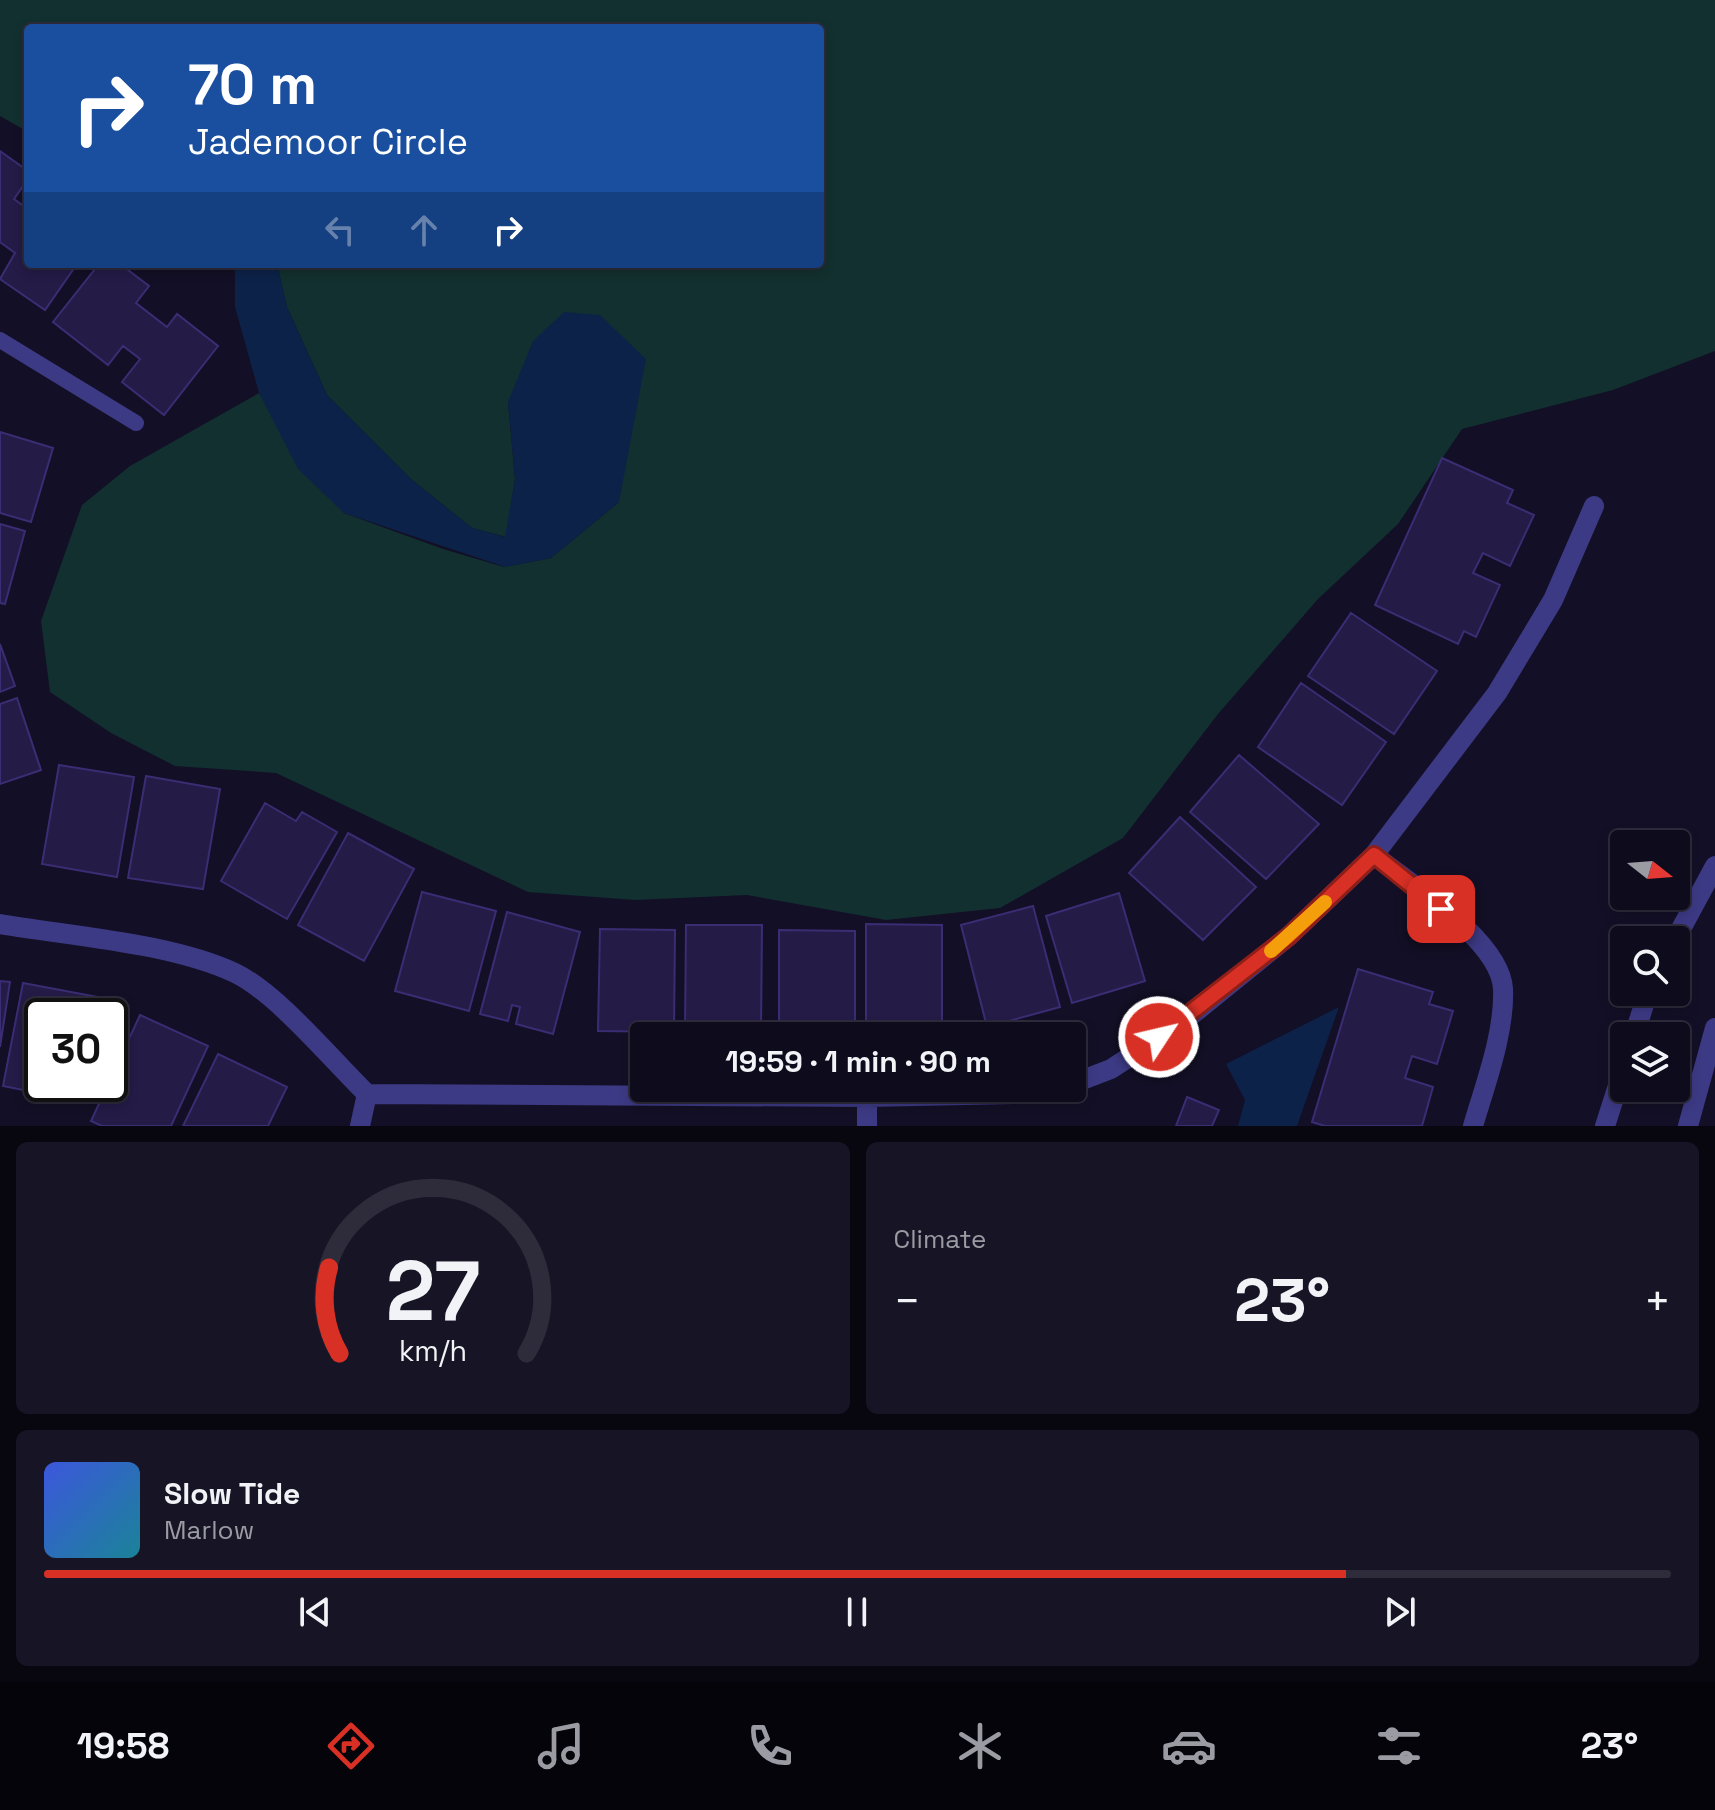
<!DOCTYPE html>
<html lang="en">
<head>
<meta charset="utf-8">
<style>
	:root { --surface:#0e0b1c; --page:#171425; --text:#f1f3f6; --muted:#9b9ba3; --line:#2e2b3b; --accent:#d93025 }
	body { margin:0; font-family:"Space Grotesk",sans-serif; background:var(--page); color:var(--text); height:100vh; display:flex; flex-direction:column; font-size:30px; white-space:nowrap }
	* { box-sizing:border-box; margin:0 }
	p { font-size:26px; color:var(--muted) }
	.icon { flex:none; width:44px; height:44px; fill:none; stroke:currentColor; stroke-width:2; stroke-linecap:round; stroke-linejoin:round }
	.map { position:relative; height:1126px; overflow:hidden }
	.drawer { display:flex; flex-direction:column; gap:16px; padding:16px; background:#08060f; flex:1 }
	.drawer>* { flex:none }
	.guide { position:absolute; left:24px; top:24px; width:800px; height:244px; border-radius:8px; box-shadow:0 4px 12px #0003,0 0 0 2px var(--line); background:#1a4fa0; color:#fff; overflow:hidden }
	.needle { width:52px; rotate:107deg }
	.tools { position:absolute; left:1610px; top:830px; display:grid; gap:16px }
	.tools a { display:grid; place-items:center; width:80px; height:80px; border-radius:8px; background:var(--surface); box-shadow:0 4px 12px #0003,0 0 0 2px var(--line); font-size:40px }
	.speed { position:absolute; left:24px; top:998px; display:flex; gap:16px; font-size:40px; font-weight:700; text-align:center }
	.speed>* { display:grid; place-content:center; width:104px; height:104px; border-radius:50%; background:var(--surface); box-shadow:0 4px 12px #0003,0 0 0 2px var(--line); line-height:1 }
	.speed .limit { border:4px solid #111; border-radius:12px; background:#fff; color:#111 }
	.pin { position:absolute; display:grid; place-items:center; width:68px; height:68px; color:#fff; margin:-34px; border-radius:16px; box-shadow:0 4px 12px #0006 }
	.me { position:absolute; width:88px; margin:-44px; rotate:55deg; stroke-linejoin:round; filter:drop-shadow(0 0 6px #0008) }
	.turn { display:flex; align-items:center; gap:28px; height:168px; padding:0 32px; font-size:36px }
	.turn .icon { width:104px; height:104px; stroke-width:2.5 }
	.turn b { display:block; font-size:56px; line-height:68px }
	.lanes { display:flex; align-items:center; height:76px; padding:0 32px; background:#0003; justify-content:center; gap:40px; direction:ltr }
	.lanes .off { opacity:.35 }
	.big { font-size:60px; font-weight:600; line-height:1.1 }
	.drawer .card { flex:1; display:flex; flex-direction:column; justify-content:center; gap:12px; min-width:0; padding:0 28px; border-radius:12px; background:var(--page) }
	.drawer .dial { align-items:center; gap:0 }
	.dial svg { height:208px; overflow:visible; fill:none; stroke:var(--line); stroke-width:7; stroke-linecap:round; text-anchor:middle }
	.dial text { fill:var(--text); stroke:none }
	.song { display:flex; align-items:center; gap:24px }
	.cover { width:96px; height:96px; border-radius:12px; background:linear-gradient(135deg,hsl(230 70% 55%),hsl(190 70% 35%)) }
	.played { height:8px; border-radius:4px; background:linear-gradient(90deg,var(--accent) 80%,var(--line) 80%) }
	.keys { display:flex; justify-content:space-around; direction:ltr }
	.heat { display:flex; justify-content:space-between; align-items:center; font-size:44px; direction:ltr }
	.drawer .tiles { flex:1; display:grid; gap:16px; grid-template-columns:1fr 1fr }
	.card:last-child { grid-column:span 2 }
	.trip { position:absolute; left:630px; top:1022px; width:456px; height:80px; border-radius:8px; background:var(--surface); box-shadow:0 4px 12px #0003,0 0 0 2px var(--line); font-weight:600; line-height:80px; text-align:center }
	.tabs { display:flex; height:128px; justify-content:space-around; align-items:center; background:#06040b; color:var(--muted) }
	.tabs .icon { width:56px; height:56px }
	.tabs .on { color:var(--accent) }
	.tabs b { font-size:36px; color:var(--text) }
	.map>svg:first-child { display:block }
	.green { fill:#12302f }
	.water { fill:#0c2248 }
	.building { fill:#241b47; stroke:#3b2d73; stroke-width:2 }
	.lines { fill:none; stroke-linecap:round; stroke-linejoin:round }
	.service { stroke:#3d3a85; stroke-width:16 }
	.minor { stroke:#3d3a85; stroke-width:20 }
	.tertiary { stroke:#3d3a85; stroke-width:20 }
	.route-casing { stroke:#8d1f18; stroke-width:20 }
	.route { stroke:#d93025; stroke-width:14 }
	.slow { stroke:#f59e0b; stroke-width:14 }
</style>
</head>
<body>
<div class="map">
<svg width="1715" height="1126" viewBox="0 0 1715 1126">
	<rect width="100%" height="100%" fill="#130f26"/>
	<path class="green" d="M 0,0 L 1715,0 L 1715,351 L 1613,390 L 1462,429 L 1398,524 L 1318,599 L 1218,714 L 1123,838 L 1000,908 L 886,920 L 747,895 L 635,900 L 528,892 L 276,773 L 175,766 L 111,733 L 50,692 L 41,621 L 82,505 L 130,466 L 259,393 L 344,513 L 443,549 L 504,567 L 551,558 L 619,502 L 508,402 L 515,479 L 506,537 L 472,528 L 412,480 L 327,395 L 287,307 L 277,264 L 820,264 L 820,28 L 28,28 L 28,132 L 0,116 Z"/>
	<path class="water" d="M 235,264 L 277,264 L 287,307 L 327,395 L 412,480 L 472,528 L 505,537 L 515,479 L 508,402 L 533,341 L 564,312 L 600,315 L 646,359 L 619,502 L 551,558 L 505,567 L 344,513 L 298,469 L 259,393 L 235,307 Z
		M 1339,1007 L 1297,1126 L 1238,1126 L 1245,1100 L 1226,1064 Z"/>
	<path class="building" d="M 0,151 L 28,171 L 28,179 L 14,199 L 28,209 L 28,264 L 77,264 L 45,310 L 0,279 L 15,253 L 0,242 Z
		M 99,264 L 120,264 L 149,286 L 136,303 L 167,327 L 177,314 L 218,346 L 164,415 L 122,382 L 140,359 L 123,346 L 108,365 L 53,322 Z
		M 0,432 L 53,448 L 31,522 L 0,513 Z
		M 1442,458 L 1513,490 L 1507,503 L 1534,515 L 1510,566 L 1483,553 L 1473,573 L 1500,585 L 1476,637 L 1464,631 L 1458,644 L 1375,605 Z
		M 0,524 L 25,531 L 5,604 L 0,603 Z
		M 1351,613 L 1437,671 L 1394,734 L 1308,676 Z
		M 0,644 L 15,686 L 0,692 Z
		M 1301,683 L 1386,742 L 1342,805 L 1258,747 Z
		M 17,698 L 41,770 L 0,784 L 0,704 Z
		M 1239,755 L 1319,824 L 1266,879 L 1190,812 Z
		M 59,765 L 134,777 L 117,877 L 42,864 Z
		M 146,776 L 220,789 L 203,889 L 128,878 Z
		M 265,803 L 296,821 L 302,812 L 337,832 L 287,919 L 221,881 Z
		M 1180,817 L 1256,887 L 1203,940 L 1129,873 Z
		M 348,833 L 414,869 L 364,961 L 298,925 Z
		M 422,892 L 496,911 L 469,1011 L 395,991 Z
		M 1119,893 L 1145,981 L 1072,1003 L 1046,916 Z
		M 1033,906 L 1060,1007 L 987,1027 L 961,925 Z
		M 507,912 L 580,932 L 553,1034 L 516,1024 L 520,1007 L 512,1005 L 508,1021 L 480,1014 Z
		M 866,924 L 942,925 L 942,1030 L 866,1030 Z
		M 686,925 L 762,925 L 761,1031 L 685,1031 Z
		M 600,929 L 675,930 L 674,1032 L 598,1031 Z
		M 779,930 L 855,931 L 855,1030 L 779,1030 Z
		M 1358,969 L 1433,992 L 1429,1004 L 1453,1011 L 1437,1064 L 1412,1056 L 1405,1078 L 1433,1087 L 1422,1126 L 1325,1126 L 1312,1122 Z
		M 0,981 L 10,982 L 0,1047 Z
		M 23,983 L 98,997 L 94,1016 L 42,1016 L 42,1084 L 81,1084 L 78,1101 L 3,1086 Z
		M 140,1015 L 208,1046 L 171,1126 L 102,1126 L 91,1121 Z
		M 218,1054 L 287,1087 L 268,1126 L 183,1126 Z
		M 1187,1097 L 1219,1110 L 1212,1126 L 1176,1126 Z"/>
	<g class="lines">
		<path class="service" d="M 0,340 L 136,423"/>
		<path class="minor" d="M 1374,855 C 1410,884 1501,941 1503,989 C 1505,1032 1485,1085 1473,1126
			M 0,924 C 71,936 171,943 235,973 C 277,993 332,1060 367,1094
			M 1072,1084 L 1111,1069 L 1183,1022 L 1289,936 L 1374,855 L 1497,693 L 1553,600 L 1594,506
			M 367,1094 L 867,1097 L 1014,1094 L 1055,1088
			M 867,1097 L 867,1126
			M 360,1126 L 367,1094"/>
		<path class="tertiary" d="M 1675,940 L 1715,866
			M 1634,1036 L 1648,992
			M 1605,1126 L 1624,1067
			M 1688,1126 L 1715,1028"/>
	</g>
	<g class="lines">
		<g class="route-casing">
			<path id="route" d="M 1159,1037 L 1289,936 L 1374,855 L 1441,909"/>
		</g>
		<use href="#route" class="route"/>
		<path class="slow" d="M 1271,951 L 1325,902"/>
	</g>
</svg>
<div class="tools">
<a><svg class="needle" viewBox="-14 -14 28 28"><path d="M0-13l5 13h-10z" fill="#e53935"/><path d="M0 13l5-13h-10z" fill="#9b9ba3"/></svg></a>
<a><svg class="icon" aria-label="search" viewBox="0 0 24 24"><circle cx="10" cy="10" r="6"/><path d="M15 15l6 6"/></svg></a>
<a><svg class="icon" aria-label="layers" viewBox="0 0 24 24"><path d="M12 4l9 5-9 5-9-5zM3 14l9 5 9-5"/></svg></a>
</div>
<div class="speed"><div class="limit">30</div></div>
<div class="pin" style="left:1441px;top:909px;background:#d93025"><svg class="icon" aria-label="arrive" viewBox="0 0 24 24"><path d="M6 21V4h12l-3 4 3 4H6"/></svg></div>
<svg class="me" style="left:1159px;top:1037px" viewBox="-20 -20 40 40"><circle r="17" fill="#d93025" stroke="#fff" stroke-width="3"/><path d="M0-11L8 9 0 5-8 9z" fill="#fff"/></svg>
<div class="trip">19:59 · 1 min · 90 m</div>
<div class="guide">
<div class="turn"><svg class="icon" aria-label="right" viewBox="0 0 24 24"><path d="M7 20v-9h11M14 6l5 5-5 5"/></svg><div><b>70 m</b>Jademoor Circle</div></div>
<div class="lanes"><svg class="icon off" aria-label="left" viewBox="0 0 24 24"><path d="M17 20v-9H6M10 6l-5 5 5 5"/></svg><svg class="icon off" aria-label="ahead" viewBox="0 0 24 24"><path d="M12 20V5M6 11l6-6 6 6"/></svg><svg class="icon" aria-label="right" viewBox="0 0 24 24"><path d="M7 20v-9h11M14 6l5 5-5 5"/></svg></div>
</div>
</div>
<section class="drawer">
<div class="tiles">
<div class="card dial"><svg viewBox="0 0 100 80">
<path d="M14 69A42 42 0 1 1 86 69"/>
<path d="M14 69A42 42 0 0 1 10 36" stroke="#d93025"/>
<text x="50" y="56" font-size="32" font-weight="700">27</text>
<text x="50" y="72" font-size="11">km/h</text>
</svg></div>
<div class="card"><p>Climate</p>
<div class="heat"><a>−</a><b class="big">23°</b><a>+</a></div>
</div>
<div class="card">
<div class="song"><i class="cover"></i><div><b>Slow Tide</b><p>Marlow</p></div></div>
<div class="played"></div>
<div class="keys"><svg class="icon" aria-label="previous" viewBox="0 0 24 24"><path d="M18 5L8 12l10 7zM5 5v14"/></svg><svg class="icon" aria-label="pause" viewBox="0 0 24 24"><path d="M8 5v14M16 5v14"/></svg><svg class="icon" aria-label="next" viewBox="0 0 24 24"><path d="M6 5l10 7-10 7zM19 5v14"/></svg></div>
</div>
</div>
</section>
<nav class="tabs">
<b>19:58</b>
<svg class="icon on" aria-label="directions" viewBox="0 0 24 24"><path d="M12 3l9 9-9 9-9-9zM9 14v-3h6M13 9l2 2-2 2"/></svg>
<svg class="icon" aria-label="music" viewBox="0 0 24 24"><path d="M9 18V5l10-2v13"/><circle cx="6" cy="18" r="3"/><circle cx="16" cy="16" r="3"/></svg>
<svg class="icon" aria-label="phone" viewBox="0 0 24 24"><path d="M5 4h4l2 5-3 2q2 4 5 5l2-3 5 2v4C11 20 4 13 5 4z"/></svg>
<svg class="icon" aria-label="climate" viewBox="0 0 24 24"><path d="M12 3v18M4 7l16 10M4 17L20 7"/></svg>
<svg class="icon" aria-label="car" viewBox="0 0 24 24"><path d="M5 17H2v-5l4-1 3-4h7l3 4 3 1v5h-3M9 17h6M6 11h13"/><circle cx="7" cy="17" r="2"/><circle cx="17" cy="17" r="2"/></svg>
<svg class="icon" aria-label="filters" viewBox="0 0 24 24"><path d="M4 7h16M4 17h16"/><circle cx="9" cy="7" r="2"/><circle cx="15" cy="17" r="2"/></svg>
<b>23°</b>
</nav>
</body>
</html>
